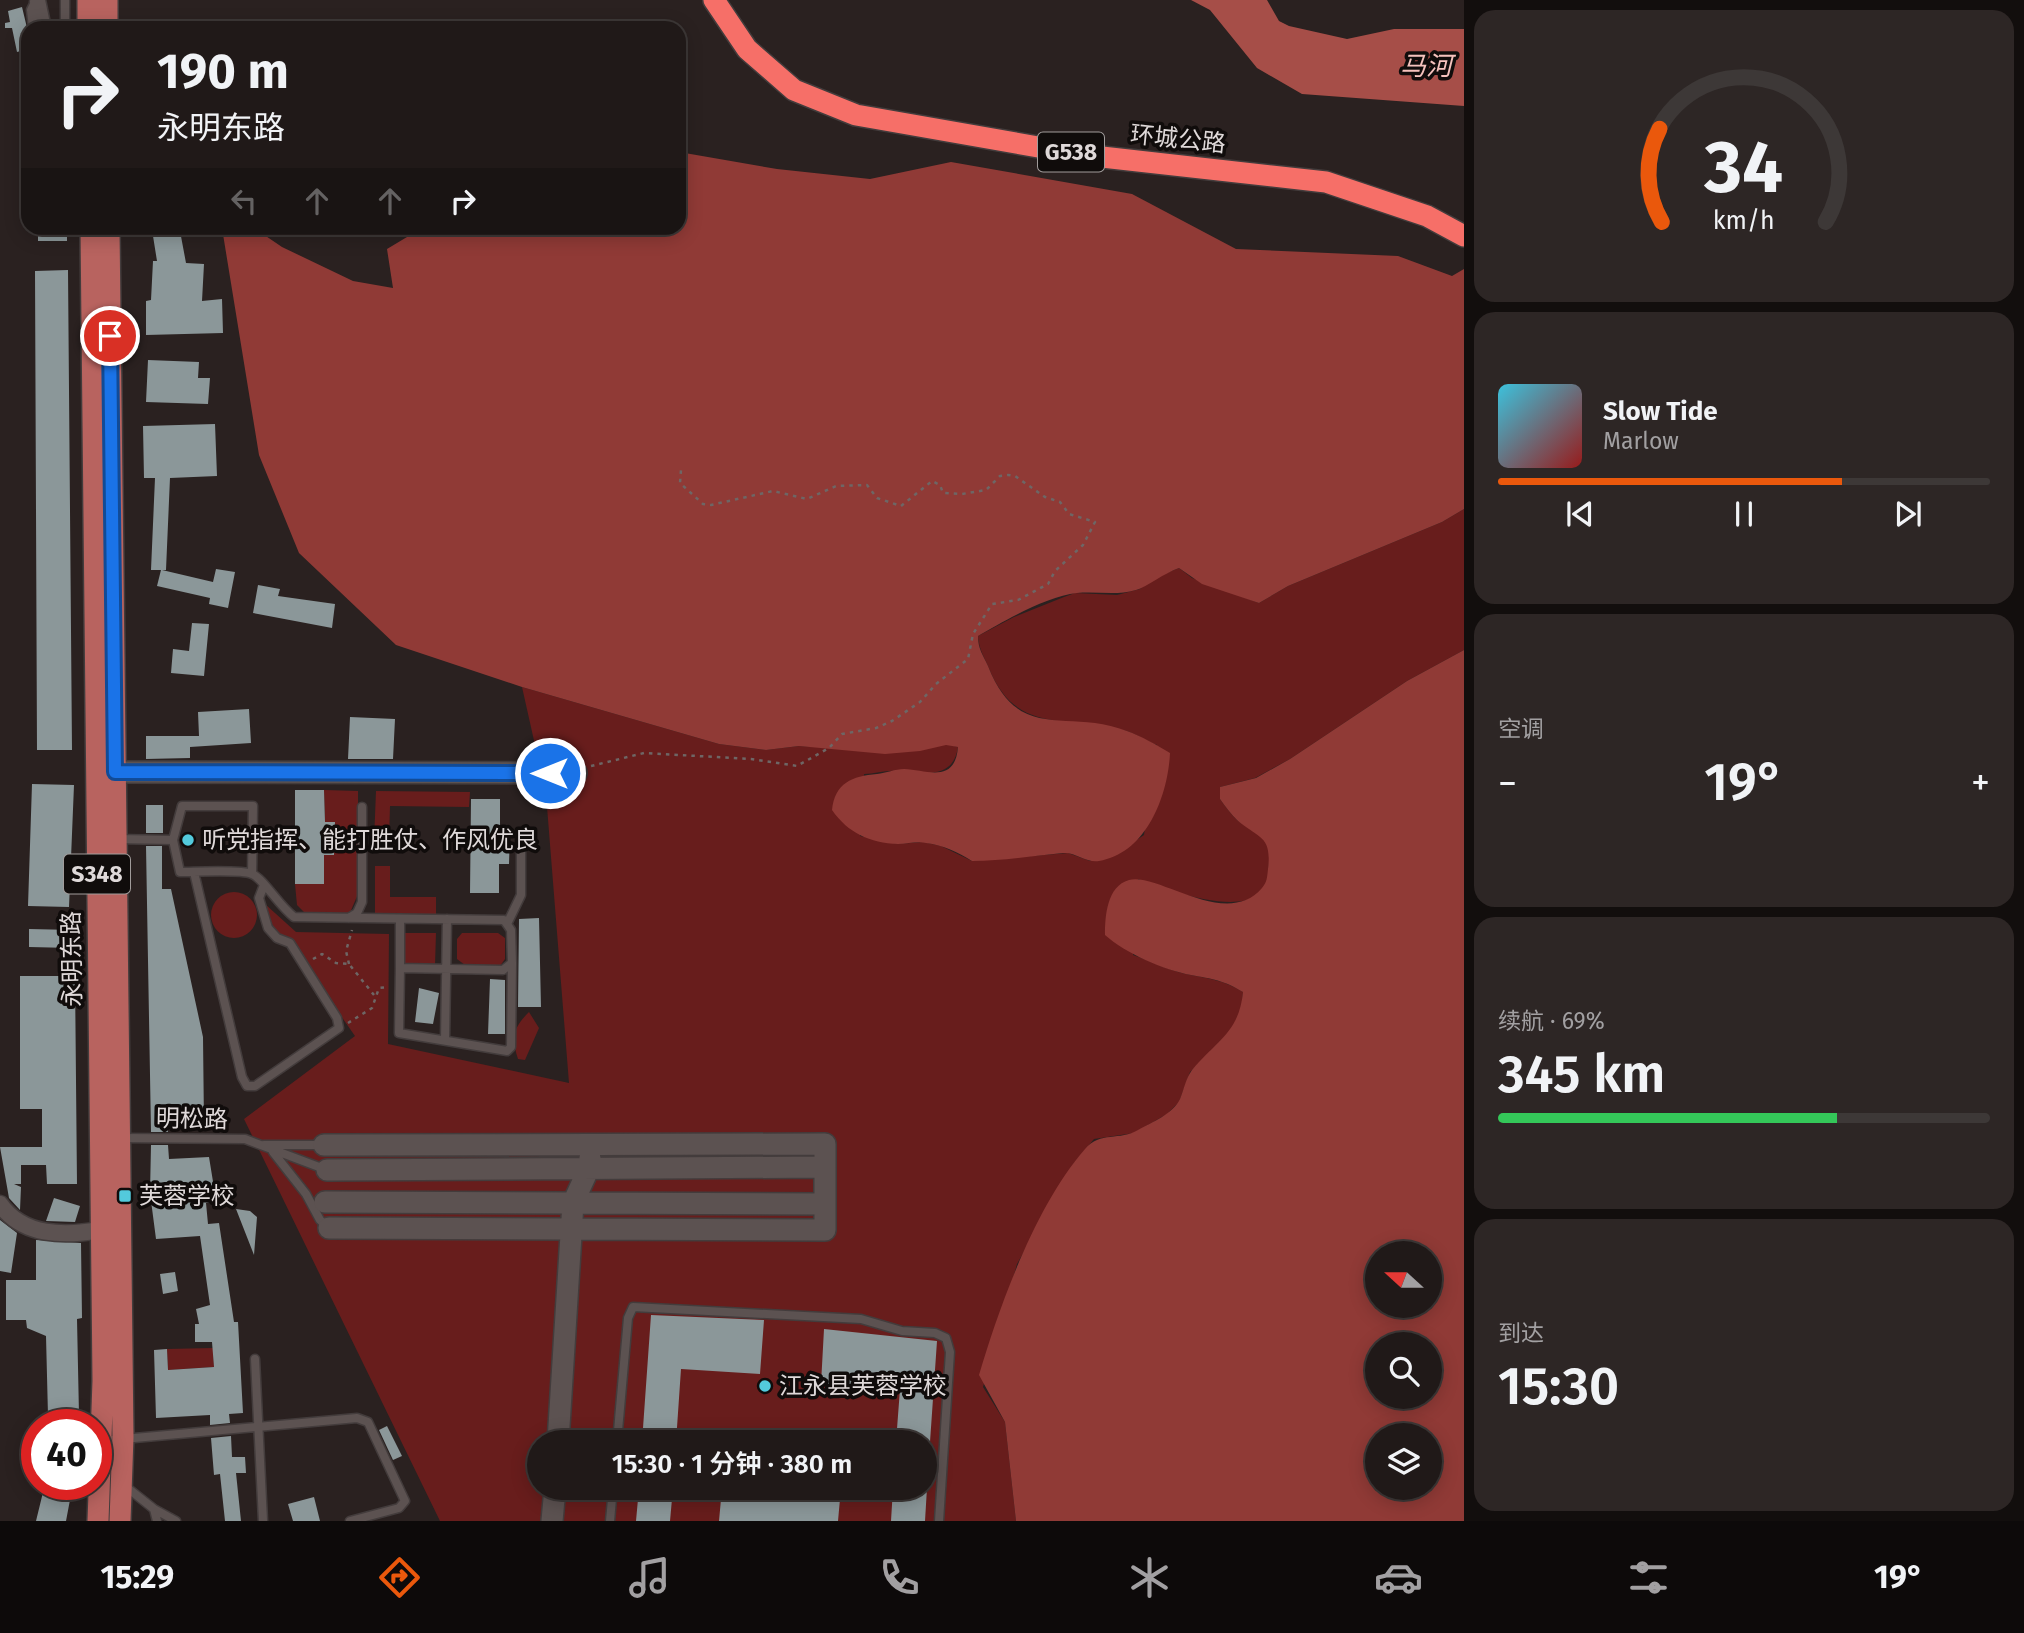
<!DOCTYPE html>
<html lang="zh">
<head>
<meta charset="utf-8">
<style>
	:root { --surface:#201918; --page:#2d2625; --text:#f1f3f6; --muted:#a2a0a2; --line:#3d3837; --accent:#ea580c }
	body { margin:0; font-family:"Fira Sans","Noto Sans SC",sans-serif; background:var(--page); color:var(--text); height:100vh; display:flex; flex-direction:column; font-size:26px; white-space:nowrap }
	* { box-sizing:border-box; margin:0 }
	p { font-size:23px; color:var(--muted) }
	.icon { flex:none; width:38px; height:38px; fill:none; stroke:currentColor; stroke-width:2; stroke-linecap:round; stroke-linejoin:round }
	.map { position:relative; flex:1; overflow:hidden }
	.sheet { display:flex; flex-direction:column; gap:10px; padding:10px; background:#120e0d; width:560px }
	.sheet>* { flex:none }
	.top-card { position:absolute; left:21px; top:21px; width:665px; height:214px; border-radius:21px; box-shadow:0 4px 18px #0003,0 0 0 2px var(--line); background:#201918; color:var(--text); overflow:hidden }
	.needle { width:46px; rotate:291deg }
	.buttons { position:absolute; left:1365px; top:1241px; display:grid; gap:14px }
	.buttons a { display:grid; place-items:center; width:77px; height:77px; border-radius:50%; background:var(--surface); box-shadow:0 4px 18px #0003,0 0 0 2px var(--line); font-size:35px }
	.speed { position:absolute; left:21px; top:1409px; display:flex; gap:14px; font-size:35px; font-weight:700; text-align:center }
	.speed>* { display:grid; place-content:center; width:91px; height:91px; border-radius:50%; background:var(--surface); box-shadow:0 4px 18px #0003,0 0 0 2px var(--line); line-height:1 }
	.speed .limit { border:10px solid #d22; background:#fff; color:#111 }
	.pin { position:absolute; display:grid; place-items:center; width:60px; height:60px; color:#fff; margin:-30px; border:4px solid #fff; border-radius:50%; box-shadow:0 2px 7px #0007 }
	.me { position:absolute; width:77px; margin:-38px; rotate:270deg; stroke-linejoin:round; filter:drop-shadow(0 0 5px #0008) }
	.turn { display:flex; align-items:center; gap:24px; height:147px; padding:0 21px; font-size:32px }
	.turn .icon { width:91px; height:91px; stroke-width:2.5 }
	.turn b { display:block; font-size:49px; line-height:60px }
	.lanes { display:flex; align-items:center; height:66px; padding:0 21px; background:#0003; justify-content:center; gap:35px; direction:ltr }
	.lanes .off { opacity:.35 }
	.big { font-size:52px; font-weight:600; line-height:1.1 }
	.sheet .tile { flex:1; display:flex; flex-direction:column; justify-content:center; gap:10px; min-width:0; padding:0 24px; border-radius:21px; background:var(--page) }
	.sheet .dial { align-items:center; gap:0 }
	.dial svg { height:182px; overflow:visible; fill:none; stroke:var(--line); stroke-width:7; stroke-linecap:round; text-anchor:middle }
	.dial text { fill:var(--text); stroke:none }
	.song { display:flex; align-items:center; gap:21px }
	.cover { width:84px; height:84px; border-radius:10px; background:linear-gradient(135deg,hsl(190 70% 55%),hsl(0 70% 35%)) }
	.played { height:7px; border-radius:4px; background:linear-gradient(90deg,var(--accent) 70%,var(--line) 70%) }
	.keys { display:flex; justify-content:space-around; direction:ltr }
	.heat { display:flex; justify-content:space-between; align-items:center; font-size:38px; direction:ltr }
	.charge { height:10px; border-radius:5px; background:linear-gradient(90deg,#34c759 69%,var(--line) 0) }
	.trip { position:absolute; left:527px; top:1430px; width:410px; height:70px; border-radius:35px; background:var(--surface); box-shadow:0 4px 18px #0003,0 0 0 2px var(--line); font-weight:600; line-height:70px; text-align:center }
	.tab-bar { display:flex; height:112px; justify-content:space-around; align-items:center; background:#0d0a0a; color:var(--muted) }
	.tab-bar .icon { width:49px; height:49px }
	.tab-bar .selected { color:var(--accent) }
	.tab-bar b { font-size:32px; color:var(--text) }
	main { display:flex; flex:1; min-height:0 }
	.map>svg:first-child { display:block }
	.green { fill:#681d1c; fill-rule:evenodd }
	.forest { fill:#903a36; fill-rule:evenodd }
	.water { fill:#a64e48 }
	.building { fill:#8b9799 }
	.lines { fill:none; stroke-linecap:round; stroke-linejoin:round }
	.lane-casing { stroke:#433c3c; stroke-width:11 }
	.street-casing { stroke:#433c3c; stroke-width:19 }
	.secondary-casing { stroke:#433c3c; stroke-width:24 }
	.primary-casing { stroke:#433c3c; stroke-width:24 }
	.highway-casing { stroke:#433c3c; stroke-width:24 }
	.path { stroke:#6e6665; stroke-width:2.5; stroke-dasharray:3.5 5; stroke-linecap:butt }
	.lane { stroke:#5c5251; stroke-width:8 }
	.street { stroke:#5c5251; stroke-width:16 }
	.secondary { stroke:#5c5251; stroke-width:21 }
	.primary { stroke:#b8635f; stroke-width:21 }
	.highway { stroke:#f66f68; stroke-width:21 }
	.route-casing { stroke:#114b97; stroke-width:18 }
	.route { stroke:#1a73e8; stroke-width:12 }
	.poi-dot { fill:#53cadc; stroke:#100c0b; stroke-width:2.5 }
	.labels { text-anchor:middle; stroke-width:7; stroke-linejoin:round; paint-order:stroke }
	.shield { fill:#100c0b; stroke:#a19c9b; stroke-width:2 }
	.shield-label { font-size:23px; font-weight:bold; fill:#dfd9d9 }
	.street-label { font-size:24px; fill:#dfd9d9; stroke:#100c0b }
	.poi-label { font-size:24px; fill:#dfd9d9; stroke:#100c0b; text-anchor:start }
	.water-label { font-size:26px; font-style:italic; fill:#f5c2bd; stroke:#100c0b }
</style>
</head>
<body>
<main>
<div class="map">
<svg width="1464" height="1521" viewBox="0 0 1464 1521">
	<rect width="100%" height="100%" fill="#2a2120"/>
	<path class="green" d="M 1464,509 L 1464,650 L 1407,681 L 1290,759 L 1255,778 L 1220,787 L 1220,799 C 1225,806 1231,814 1237,820 C 1247,828 1261,832 1267,844 C 1272,854 1268,864 1268,875 C 1264,928 1163,888 1138,879 L 1133,955 C 1151,961 1172,972 1191,975 C 1212,979 1225,981 1243,992 L 1241,1012 L 1232,1029 L 1190,1072 L 1179,1102 L 1167,1114 L 1134,1133 L 1094,1139 L 1074,1163 L 1017,1264 L 983,1387 L 1005,1422 L 1016,1521 L 440,1521 L 244,1119 L 355,1036 L 290,943 L 277,938 L 265,904 L 296,932 L 389,934 L 388,1044 L 569,1083 L 546,794 L 522,687 L 719,744 L 766,750 L 799,746 L 905,752 L 946,744 L 958,747 C 953,781 923,772 897,771 C 886,770 875,774 864,774 L 860,836 L 897,844 L 923,842 L 941,846 L 972,861 L 1068,853 L 1090,861 L 1122,850 L 1144,835 L 1157,745 C 1146,741 1135,733 1123,730 C 1063,715 1015,735 988,666 C 983,655 979,649 978,636 L 1014,617 L 1064,597 L 1075,593 L 1117,595 L 1140,589 L 1154,578 L 1179,568 L 1192,578 L 1259,603 L 1288,586 L 1442,522 ZM 539,1442 L 924,1442 L 924,1488 L 539,1488 Z
		M 324,790 L 358,791 L 358,894 L 349,915 L 304,912 L 297,905 L 295,884 L 324,855 L 334,854 L 335,822 L 325,822 Z
		M 376,791 L 470,792 L 469,807 L 390,806 L 389,841 L 374,841 Z
		M 375,866 L 390,866 L 390,897 L 436,897 L 436,916 L 375,915 Z
		M211 915a23 23 0 1 1 46 0a23 23 0 1 1-46 0Z
		M 404,933 L 436,933 L 435,965 L 404,965 Z
		M 462,933 L 498,933 L 505,938 L 505,959 L 500,966 L 465,965 L 457,959 L 457,939 Z
		M 529,1012 L 539,1028 L 525,1060 L 518,1059 C 511,1037 513,1028 529,1012 Z
		M 213,1348 L 214,1367 L 168,1370 L 167,1349 Z"/>
	<path class="forest" d="M 679,152 L 777,169 L 870,179 L 951,162 L 1132,194 L 1236,249 L 1398,256 L 1452,276 L 1464,269 L 1464,509 L 1442,522 L 1288,586 L 1259,603 L 1202,584 L 1179,568 C 1164,573 1147,587 1136,590 C 1116,596 1097,591 1077,593 C 1047,596 1004,621 978,636 C 978,649 983,655 988,666 C 1019,745 1067,707 1127,731 C 1141,736 1157,745 1170,753 C 1168,795 1147,853 1099,861 C 1086,863 1076,852 1063,853 C 1033,856 1003,861 972,861 C 958,852 943,845 926,843 C 917,841 908,844 898,844 C 870,843 848,833 832,810 C 835,783 852,776 877,774 C 886,773 895,769 904,769 C 927,770 955,784 958,747 L 946,745 L 920,751 L 885,754 L 799,746 L 766,750 L 719,744 L 522,687 L 396,645 L 299,553 L 259,455 L 222,228 L 254,228 L 282,247 L 353,281 L 393,288 L 387,249 L 422,228 L 679,228 Z
		M 1464,650 L 1464,1521 L 1016,1521 L 1005,1422 L 979,1375 C 1000,1304 1036,1205 1085,1149 C 1100,1131 1120,1141 1138,1130 C 1152,1122 1173,1114 1180,1099 C 1184,1089 1186,1078 1192,1070 C 1216,1041 1239,1033 1243,992 C 1223,980 1213,979 1191,975 C 1164,970 1125,953 1105,935 C 1105,916 1107,886 1129,880 C 1158,872 1226,930 1262,888 C 1267,882 1267,878 1268,869 C 1272,835 1259,839 1237,820 C 1231,814 1225,806 1220,799 L 1220,787 L 1256,778 L 1290,759 L 1407,681 ZM 1377,1253 L 1430,1253 L 1430,1306 L 1377,1306 ZM 1377,1344 L 1430,1344 L 1430,1396 L 1377,1396 ZM 1377,1435 L 1430,1435 L 1430,1488 L 1377,1488 Z"/>
	<path class="water" d="M 1191,0 L 1267,0 L 1279,21 L 1289,26 L 1347,39 L 1394,29 L 1464,29 L 1464,106 L 1302,94 L 1257,68 L 1210,10 Z"/>
	<path class="building" d="M 22,7 L 28,32 L 28,49 L 17,52 L 12,28 L 5,28 L 5,23 L 10,22 L 8,11 Z
		M 38,228 L 67,228 L 67,241 L 38,241 Z
		M 180,231 L 186,263 L 204,264 L 202,301 L 222,299 L 223,333 L 146,335 L 146,301 L 151,300 L 153,261 L 157,261 L 153,236 Z
		M 68,270 L 72,750 L 37,750 L 35,271 Z
		M 148,360 L 199,362 L 198,378 L 210,378 L 208,404 L 146,402 Z
		M 215,424 L 217,476 L 170,478 L 166,570 L 162,570 L 213,582 L 216,569 L 235,572 L 228,608 L 209,604 L 210,598 L 157,586 L 161,570 L 151,570 L 155,478 L 144,478 L 143,426 Z
		M 258,585 L 280,589 L 278,596 L 335,604 L 332,628 L 253,613 Z
		M 192,623 L 209,624 L 204,676 L 171,673 L 173,649 L 189,651 Z
		M 249,709 L 251,743 L 190,747 L 190,758 L 146,759 L 146,736 L 199,736 L 198,712 Z
		M 350,717 L 395,719 L 393,759 L 348,759 Z
		M 32,784 L 74,785 L 69,907 L 28,906 Z
		M 295,790 L 324,790 L 325,822 L 335,822 L 334,855 L 324,855 L 324,884 L 295,884 Z
		M 471,799 L 500,799 L 500,831 L 510,831 L 509,864 L 499,864 L 499,893 L 470,893 Z
		M 146,805 L 163,805 L 163,833 L 146,833 Z
		M 146,846 L 162,846 L 162,889 L 171,889 L 203,1037 L 204,1125 L 167,1126 L 168,1132 L 151,1132 Z
		M 539,918 L 541,1007 L 518,1007 L 519,919 Z
		M 29,929 L 73,930 L 72,948 L 29,947 Z
		M 20,976 L 75,976 L 77,1184 L 47,1184 L 46,1165 L 21,1165 L 21,1184 L 14,1184 L 21,1187 L 20,1210 L 9,1198 L 0,1147 L 42,1147 L 42,1109 L 20,1109 Z
		M 490,979 L 505,980 L 505,1034 L 488,1034 Z
		M 419,988 L 439,993 L 433,1024 L 415,1022 Z
		M 151,1145 L 168,1145 L 169,1159 L 209,1157 L 216,1200 L 206,1203 L 208,1224 L 219,1223 L 234,1322 L 238,1322 L 243,1413 L 229,1414 L 230,1423 L 210,1425 L 210,1415 L 156,1418 L 154,1350 L 167,1349 L 168,1370 L 214,1367 L 212,1342 L 195,1342 L 195,1324 L 199,1324 L 196,1309 L 210,1305 L 200,1236 L 156,1239 L 150,1193 Z
		M 54,1198 L 80,1206 L 75,1222 L 46,1221 Z
		M 236,1209 L 250,1211 L 257,1217 L 254,1255 Z
		M 0,1220 L 17,1233 L 11,1273 L 0,1271 Z
		M 36,1240 L 81,1243 L 82,1318 L 77,1319 L 79,1415 L 48,1416 L 46,1336 L 27,1328 L 26,1320 L 6,1320 L 6,1280 L 36,1280 Z
		M 175,1272 L 178,1291 L 163,1294 L 160,1274 Z
		M 651,1315 L 764,1320 L 760,1374 L 681,1369 L 676,1442 L 642,1442 Z
		M 824,1329 L 937,1341 L 930,1442 L 896,1442 L 900,1389 L 821,1384 Z
		M 387,1426 L 402,1456 L 393,1460 L 379,1430 Z
		M 231,1436 L 232,1457 L 245,1457 L 246,1473 L 236,1473 L 241,1521 L 225,1521 L 220,1474 L 214,1475 L 211,1438 Z
		M 45,1484 L 73,1484 L 66,1521 L 36,1521 Z
		M 639,1488 L 673,1488 L 670,1521 L 636,1521 Z
		M 722,1488 L 755,1488 L 755,1493 L 807,1498 L 808,1488 L 841,1488 L 838,1521 L 719,1521 Z
		M 893,1488 L 927,1488 L 925,1521 L 891,1521 Z
		M 314,1497 L 320,1521 L 293,1521 L 288,1504 Z"/>
	<g class="lines">
		<g class="lane-casing">
			<path id="lane" d="M 41,0 L 47,28
				M 65,0 L 65,28
				M 34,2 L 39,28
				M 33,28 L 31,10 L 36,0
				M 116,839 L 173,840 L 180,872 C 194,872 241,869 252,874 C 263,878 279,906 294,917 L 504,920 L 511,930 L 512,963 L 503,970 L 400,968 L 400,919
				M 173,840 L 182,806 L 253,806 L 252,874
				M 194,872 L 242,1077 L 247,1086 L 255,1086 L 339,1028 L 337,1018 L 290,943 L 277,938 L 268,928 L 259,898 L 264,885
				M 349,918 L 357,913 L 362,902 L 362,807
				M 507,924 L 521,895 L 521,840
				M 400,968 L 399,1033 L 507,1051 L 511,1047 L 512,963
				M 445,1040 L 447,919
				M 122,1138 L 245,1139 L 327,1170
				M 264,1145 L 321,1145
				M 273,1152 L 306,1194 L 320,1220 L 329,1228
				M 255,1359 L 263,1521
				M 101,1441 L 357,1418 L 368,1422 L 405,1501 L 399,1508 L 350,1521
				M 617,1442 L 628,1318 L 633,1307 L 861,1319 L 902,1331 L 935,1333 L 946,1338 L 950,1352 L 939,1521
				M 125,1486 L 154,1509 L 157,1521
				M 154,1509 L 176,1521
				M 610,1521 L 613,1488"/>
		</g>
		<g class="street-casing">
			<path id="street" d="M 0,1204 C 23,1237 65,1236 101,1230"/>
		</g>
		<g class="secondary-casing">
			<path id="secondary" d="M 99,772 L 576,773
				M 324,1145 L 825,1144 L 825,1230 L 329,1228
				M 327,1170 L 825,1167
				M 325,1202 L 825,1204
				M 558,1442 L 573,1203 L 589,1168 L 590,1158
				M 552,1521 L 555,1488"/>
		</g>
		<g class="primary-casing">
			<path id="primary" d="M 88,0 L 88,28
				M 107,0 L 107,28
				M 91,228 L 103,1381 L 98,1521
				M 109,228 L 123,1437 L 120,1521"/>
		</g>
		<g class="highway-casing">
			<path id="highway" d="M 714,0 L 747,49 L 794,90 L 856,115 L 1084,155 L 1326,182 L 1427,216 L 1464,236"/>
		</g>
		<path class="path" d="M 591,766 L 644,753 L 751,759 L 797,766 L 829,748 L 842,734 L 876,728 L 892,721 L 920,702 L 936,684 L 968,659 L 973,634 L 992,604 L 1018,600 L 1048,584 L 1055,571 L 1083,545 L 1095,522 L 1069,514 L 1060,502 L 1045,497 L 1015,476 L 1008,475 L 1000,476 L 986,490 L 962,494 L 943,493 L 940,485 L 932,481 L 901,506 L 877,498 L 867,485 L 836,486 L 807,499 L 773,491 L 711,505 L 703,504 L 680,483 L 681,470
			M 313,959 L 322,954 L 336,963 L 349,964 L 374,995
			M 349,964 L 346,951 L 352,930
			M 348,1023 L 372,1008 L 379,988 L 389,987"/>
		<use href="#lane" class="lane"/>
		<use href="#street" class="street"/>
		<use href="#secondary" class="secondary"/>
		<use href="#primary" class="primary"/>
		<use href="#highway" class="highway"/>
	</g>
	<g class="lines">
		<g class="route-casing">
			<path id="route" d="M 110,336 L 115,772 L 550,773"/>
		</g>
		<use href="#route" class="route"/>
	</g>
	<g class="poi-dot">
		<circle cx="188" cy="840" r="7"/>
		<rect x="118" y="1189" width="14" height="14" rx="3.5"/>
		<circle cx="765" cy="1386" r="7"/>
	</g>
	<g class="labels">
		<g class="shield">
			<rect x="1038" y="132.5" width="66" height="39" rx="5"/>
			<rect x="64" y="854.5" width="66" height="39" rx="5"/>
		</g>
		<g class="shield-label">
			<text x="1071" y="160">G538</text>
			<text x="97" y="882">S348</text>
		</g>
		<g class="street-label">
			<text transform="translate(1178 139) rotate(6)" y="8">环城公路</text>
			<text transform="translate(72 959) rotate(-91)" y="8">永明东路</text>
			<text transform="translate(192 1119) rotate(1)" y="8">明松路</text>
		</g>
		<g class="poi-label">
			<text x="202" y="848">听党指挥、能打胜仗、作风优良</text>
			<text x="139" y="1204">芙蓉学校</text>
			<text x="779" y="1394">江永县芙蓉学校</text>
		</g>
		<g class="water-label">
			<text x="1426" y="75">马河</text>
		</g>
	</g>
</svg>
<div class="buttons">
<a><svg class="needle" viewBox="-14 -14 28 28"><path d="M0-13l5 13h-10z" fill="#e53935"/><path d="M0 13l5-13h-10z" fill="#a2a0a2"/></svg></a>
<a><svg class="icon" aria-label="search" viewBox="0 0 24 24"><circle cx="10" cy="10" r="6"/><path d="M15 15l6 6"/></svg></a>
<a><svg class="icon" aria-label="layers" viewBox="0 0 24 24"><path d="M12 4l9 5-9 5-9-5zM3 14l9 5 9-5"/></svg></a>
</div>
<div class="speed"><div class="limit">40</div></div>
<div class="pin" style="left:110px;top:336px;background:#d93025"><svg class="icon" aria-label="arrive" viewBox="0 0 24 24"><path d="M6 21V4h12l-3 4 3 4H6"/></svg></div>
<svg class="me" style="left:550px;top:773px" viewBox="-20 -20 40 40"><circle r="17" fill="#1a73e8" stroke="#fff" stroke-width="3"/><path d="M0-11L8 9 0 5-8 9z" fill="#fff"/></svg>
<div class="trip">15:30 · 1 分钟 · 380 m</div>
<div class="top-card">
<div class="turn"><svg class="icon" aria-label="right" viewBox="0 0 24 24"><path d="M7 20v-9h11M14 6l5 5-5 5"/></svg><div><b>190 m</b>永明东路</div></div>
<div class="lanes"><svg class="icon off" aria-label="left" viewBox="0 0 24 24"><path d="M17 20v-9H6M10 6l-5 5 5 5"/></svg><svg class="icon off" aria-label="ahead" viewBox="0 0 24 24"><path d="M12 20V5M6 11l6-6 6 6"/></svg><svg class="icon off" aria-label="ahead" viewBox="0 0 24 24"><path d="M12 20V5M6 11l6-6 6 6"/></svg><svg class="icon" aria-label="right" viewBox="0 0 24 24"><path d="M7 20v-9h11M14 6l5 5-5 5"/></svg></div>
</div>
</div>
<section class="sheet">
<div class="tile dial"><svg viewBox="0 0 100 80">
<path d="M14 69A42 42 0 1 1 86 69"/>
<path d="M14 69A42 42 0 0 1 13 28" stroke="#ea580c"/>
<text x="50" y="56" font-size="32" font-weight="700">34</text>
<text x="50" y="72" font-size="11">km/h</text>
</svg></div>
<div class="tile">
<div class="song"><i class="cover"></i><div><b>Slow Tide</b><p>Marlow</p></div></div>
<div class="played"></div>
<div class="keys"><svg class="icon" aria-label="previous" viewBox="0 0 24 24"><path d="M18 5L8 12l10 7zM5 5v14"/></svg><svg class="icon" aria-label="pause" viewBox="0 0 24 24"><path d="M8 5v14M16 5v14"/></svg><svg class="icon" aria-label="next" viewBox="0 0 24 24"><path d="M6 5l10 7-10 7zM19 5v14"/></svg></div>
</div>
<div class="tile"><p>空调</p>
<div class="heat"><a>−</a><b class="big">19°</b><a>+</a></div>
</div>
<div class="tile"><p>续航 · 69%</p><b class="big">345 km</b><div class="charge"></div></div>
<div class="tile"><p>到达</p><b class="big">15:30</b></div>
</section>
</main>
<nav class="tab-bar">
<b>15:29</b>
<svg class="icon selected" aria-label="directions" viewBox="0 0 24 24"><path d="M12 3l9 9-9 9-9-9zM9 14v-3h6M13 9l2 2-2 2"/></svg>
<svg class="icon" aria-label="music" viewBox="0 0 24 24"><path d="M9 18V5l10-2v13"/><circle cx="6" cy="18" r="3"/><circle cx="16" cy="16" r="3"/></svg>
<svg class="icon" aria-label="phone" viewBox="0 0 24 24"><path d="M5 4h4l2 5-3 2q2 4 5 5l2-3 5 2v4C11 20 4 13 5 4z"/></svg>
<svg class="icon" aria-label="climate" viewBox="0 0 24 24"><path d="M12 3v18M4 7l16 10M4 17L20 7"/></svg>
<svg class="icon" aria-label="car" viewBox="0 0 24 24"><path d="M5 17H2v-5l4-1 3-4h7l3 4 3 1v5h-3M9 17h6M6 11h13"/><circle cx="7" cy="17" r="2"/><circle cx="17" cy="17" r="2"/></svg>
<svg class="icon" aria-label="filters" viewBox="0 0 24 24"><path d="M4 7h16M4 17h16"/><circle cx="9" cy="7" r="2"/><circle cx="15" cy="17" r="2"/></svg>
<b>19°</b>
</nav>
</body>
</html>
